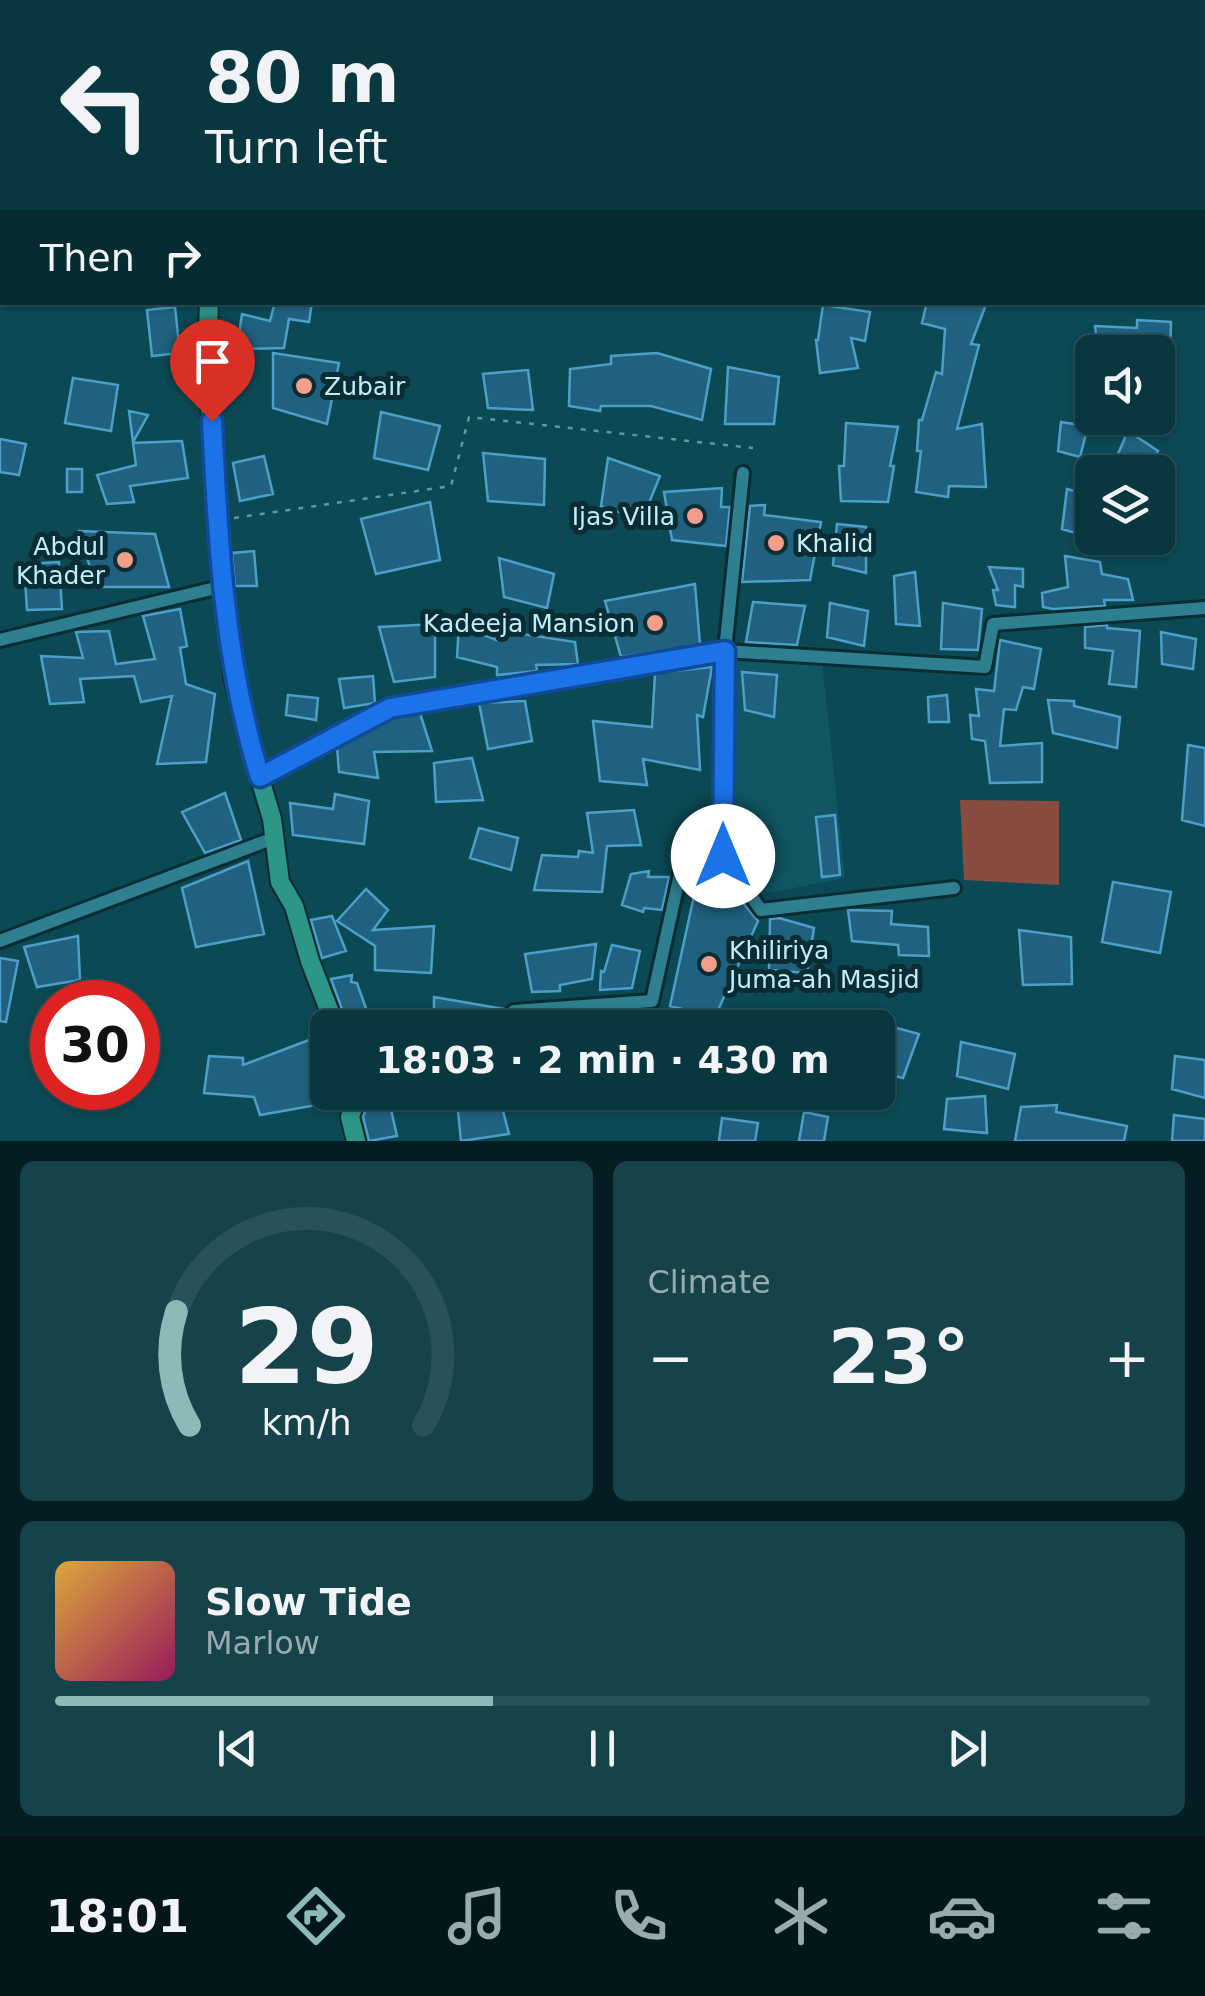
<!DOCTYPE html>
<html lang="en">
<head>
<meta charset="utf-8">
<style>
	:root { --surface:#08373f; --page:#16424a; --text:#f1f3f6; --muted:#98acb0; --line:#295159; --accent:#8bbbb9 }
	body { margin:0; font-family:"DejaVu Sans",sans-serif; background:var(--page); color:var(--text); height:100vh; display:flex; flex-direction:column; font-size:38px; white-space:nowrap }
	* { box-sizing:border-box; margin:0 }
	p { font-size:32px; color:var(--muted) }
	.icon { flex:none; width:55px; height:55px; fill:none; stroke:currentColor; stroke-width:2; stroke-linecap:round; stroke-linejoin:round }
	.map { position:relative; height:1141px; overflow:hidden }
	.details { display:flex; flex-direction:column; gap:20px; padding:20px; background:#041e23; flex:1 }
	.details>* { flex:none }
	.guide { position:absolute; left:0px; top:0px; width:1205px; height:305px; box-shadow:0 2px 8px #0004,0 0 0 2px var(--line); background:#08373f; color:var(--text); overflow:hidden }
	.controls { position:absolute; left:1075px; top:335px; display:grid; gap:20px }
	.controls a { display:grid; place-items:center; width:100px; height:100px; border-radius:15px; background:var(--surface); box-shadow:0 2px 8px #0004,0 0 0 2px var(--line); font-size:50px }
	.speed { position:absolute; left:30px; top:980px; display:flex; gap:20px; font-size:50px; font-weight:700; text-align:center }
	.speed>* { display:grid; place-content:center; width:130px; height:130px; border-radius:50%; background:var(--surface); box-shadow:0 2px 8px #0004,0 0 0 2px var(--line); line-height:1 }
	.speed .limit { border:15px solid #d22; background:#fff; color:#111 }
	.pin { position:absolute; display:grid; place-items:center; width:85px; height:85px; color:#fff; margin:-102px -42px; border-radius:50% 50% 50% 0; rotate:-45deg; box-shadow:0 0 10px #0007 }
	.pin .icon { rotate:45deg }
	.me { position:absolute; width:110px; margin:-55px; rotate:0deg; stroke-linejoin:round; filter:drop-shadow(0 0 8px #0008) }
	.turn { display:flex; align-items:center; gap:35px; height:210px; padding:0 40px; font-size:45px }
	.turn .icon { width:130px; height:130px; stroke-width:2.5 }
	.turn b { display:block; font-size:70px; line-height:85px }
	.then { display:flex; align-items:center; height:95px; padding:0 40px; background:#0003; gap:20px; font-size:38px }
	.big { font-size:75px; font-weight:600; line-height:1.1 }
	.details .widget { flex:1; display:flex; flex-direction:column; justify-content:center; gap:15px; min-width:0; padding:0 35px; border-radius:15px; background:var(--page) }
	.details .dial { align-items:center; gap:0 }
	.dial svg { height:260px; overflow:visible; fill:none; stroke:var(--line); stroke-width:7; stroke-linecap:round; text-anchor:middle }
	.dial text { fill:var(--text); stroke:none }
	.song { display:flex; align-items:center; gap:30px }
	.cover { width:120px; height:120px; border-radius:15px; background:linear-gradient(135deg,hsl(40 70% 55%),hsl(330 70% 35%)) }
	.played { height:10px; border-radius:5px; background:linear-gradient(90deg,var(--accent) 40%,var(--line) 40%) }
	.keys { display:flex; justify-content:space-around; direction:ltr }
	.heat { display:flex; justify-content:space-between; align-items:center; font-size:55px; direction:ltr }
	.details .tiles { flex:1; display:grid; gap:20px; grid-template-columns:1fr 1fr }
	.widget:last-child { grid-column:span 2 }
	.trip { position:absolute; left:310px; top:1010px; width:585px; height:100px; border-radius:15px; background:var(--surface); box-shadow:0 2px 8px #0004,0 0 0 2px var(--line); font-weight:600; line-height:100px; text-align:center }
	.tabs { display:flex; height:160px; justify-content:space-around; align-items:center; background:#031619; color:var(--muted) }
	.tabs .icon { width:70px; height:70px }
	.tabs .on { color:var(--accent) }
	.tabs b { font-size:45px; color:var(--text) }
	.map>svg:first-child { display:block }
	.built { fill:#105663 }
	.green { fill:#884d40 }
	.building { fill:#20617f; stroke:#4d9fc9; stroke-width:2.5 }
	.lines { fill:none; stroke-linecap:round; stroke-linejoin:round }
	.minor-casing { stroke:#0a2c33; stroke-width:18 }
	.secondary-casing { stroke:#0a2c33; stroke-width:22 }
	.path { stroke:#6197a2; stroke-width:2.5; stroke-dasharray:5 8; stroke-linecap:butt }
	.minor { stroke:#2e8090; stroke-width:12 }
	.secondary { stroke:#2d9687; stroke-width:18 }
	.route-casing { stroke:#114b97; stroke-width:25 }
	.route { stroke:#1a73e8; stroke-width:18 }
	.poi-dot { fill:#f49d8a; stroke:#0a2c33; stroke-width:4 }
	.labels { text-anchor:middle; stroke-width:10; stroke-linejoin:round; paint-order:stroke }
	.poi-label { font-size:25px; fill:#bfeef9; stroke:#0a2c33; text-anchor:start }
</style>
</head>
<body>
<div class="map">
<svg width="1205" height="1141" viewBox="0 0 1205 1141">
	<rect width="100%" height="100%" fill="#0b4954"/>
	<path class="built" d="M 729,660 L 822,661 L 845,878 L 760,895 L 729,856 Z"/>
	<path class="green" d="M 960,800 L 1059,801 L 1059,885 L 964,880 Z"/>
	<path class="building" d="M 275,302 L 312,302 L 309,322 L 289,319 L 284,348 L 237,349 L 242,314 L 270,321 Z
		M 927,302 L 987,302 L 971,344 L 979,345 L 957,429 L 982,424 L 986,487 L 949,486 L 948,497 L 916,492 L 921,451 L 917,451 L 919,420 L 922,420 L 936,372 L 942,374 L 945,329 L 922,323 Z
		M 823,305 L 870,312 L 865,341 L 851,338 L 858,368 L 820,373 L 816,340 L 818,340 Z
		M 175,307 L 180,353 L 152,356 L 147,310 Z
		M 1137,320 L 1171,322 L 1170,356 L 1158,357 L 1158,352 L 1098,352 L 1095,326 L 1137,328 Z
		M 273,353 L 339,363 L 327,424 L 273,408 Z
		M 657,353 L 711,369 L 702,420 L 651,406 L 601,406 L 600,411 L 569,406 L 570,369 L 611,364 L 611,356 Z
		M 728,367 L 779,377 L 774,424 L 725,424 Z
		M 528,370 L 533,410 L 488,408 L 483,374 Z
		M 73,378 L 118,385 L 111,431 L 65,423 Z
		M 129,411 L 148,415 L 133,442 Z
		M 381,412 L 440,426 L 428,470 L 374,458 Z
		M 1061,422 L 1088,426 L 1080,457 L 1058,451 Z
		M 846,423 L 898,427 L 890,466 L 894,466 L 888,502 L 841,501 L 839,466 L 844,466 Z
		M 1128,431 L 1158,451 L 1148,472 L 1110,472 Z
		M 0,439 L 26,444 L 19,475 L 0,472 Z
		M 182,441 L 188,478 L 130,486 L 134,502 L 107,504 L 97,475 L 136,465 L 133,443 Z
		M 483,453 L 545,459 L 544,505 L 488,501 Z
		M 264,456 L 273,494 L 240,501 L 233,463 Z
		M 608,458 L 660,476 L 642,520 L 601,506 Z
		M 67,469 L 82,469 L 82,492 L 67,492 Z
		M 722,488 L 721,507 L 730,507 L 726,546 L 672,540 L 664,492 Z
		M 1067,489 L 1092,496 L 1092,538 L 1062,529 Z
		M 430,502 L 440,560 L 376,574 L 361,519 Z
		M 765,505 L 764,515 L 821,522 L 810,580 L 742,582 L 750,506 Z
		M 837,524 L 866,527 L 866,573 L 833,565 Z
		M 79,531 L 155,534 L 169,587 L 96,587 Z
		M 254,551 L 257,586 L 235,586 L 232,553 Z
		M 1065,556 L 1100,562 L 1102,574 L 1128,579 L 1133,600 L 1104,600 L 1105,606 L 1053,609 L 1043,607 L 1042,593 L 1068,587 Z
		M 499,558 L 554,574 L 547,608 L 504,597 Z
		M 59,562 L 62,609 L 27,610 L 24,564 Z
		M 989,567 L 1023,569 L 1023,587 L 1015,585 L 1015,607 L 996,605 L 993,590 L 998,590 Z
		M 915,572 L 920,626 L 896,624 L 894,576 Z
		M 695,584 L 700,645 L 621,657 L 605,601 Z
		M 753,602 L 805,606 L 797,645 L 746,642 Z
		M 830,603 L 868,611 L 864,646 L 827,637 Z
		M 943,603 L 982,609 L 978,650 L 941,649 Z
		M 180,609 L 187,646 L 180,648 L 186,684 L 215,694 L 206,762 L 157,764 L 172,696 L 141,702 L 134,676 L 80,679 L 84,702 L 50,704 L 41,656 L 83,658 L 76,632 L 109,631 L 116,664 L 155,659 L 143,616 Z
		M 435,624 L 435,677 L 394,682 L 379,627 Z
		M 459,625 L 496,640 L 496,630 L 575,642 L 578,664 L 536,665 L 537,671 L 497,675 L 497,667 L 457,657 Z
		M 1107,625 L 1107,628 L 1140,631 L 1136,687 L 1109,684 L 1113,651 L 1085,648 L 1085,627 Z
		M 1161,632 L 1196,639 L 1193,669 L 1162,664 Z
		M 1000,640 L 1041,649 L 1034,689 L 1023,687 L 1016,710 L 1004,709 L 1000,746 L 1042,743 L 1042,782 L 990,783 L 985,741 L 972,739 L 970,715 L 979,716 L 976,689 L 994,691 Z
		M 712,667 L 703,717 L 697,715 L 700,770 L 643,759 L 647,785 L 600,781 L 593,721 L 652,727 L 655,673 Z
		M 742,672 L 777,675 L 774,717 L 745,710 Z
		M 373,676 L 375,703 L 344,708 L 339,679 Z
		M 288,695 L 318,698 L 316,720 L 286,715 Z
		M 947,695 L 949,722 L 929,722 L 928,697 Z
		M 1048,700 L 1074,701 L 1074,706 L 1120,717 L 1117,748 L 1053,733 Z
		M 525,701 L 532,741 L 488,749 L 479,703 Z
		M 420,713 L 432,751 L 374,752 L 378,778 L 339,772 L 337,747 L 393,718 Z
		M 1188,745 L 1205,748 L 1205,826 L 1182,820 Z
		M 472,758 L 483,800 L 436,802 L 434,763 Z
		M 225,793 L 241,840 L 205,853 L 182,812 Z
		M 335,794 L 369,801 L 364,844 L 293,835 L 290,803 L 333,809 Z
		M 634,810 L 641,845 L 607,846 L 602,892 L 534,890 L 542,855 L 578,857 L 579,851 L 593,853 L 587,813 Z
		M 835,815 L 840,875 L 822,877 L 816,817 Z
		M 479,828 L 518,838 L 511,870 L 470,858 Z
		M 248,861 L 264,934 L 196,947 L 182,888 Z
		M 649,871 L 648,877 L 669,877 L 662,910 L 644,908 L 643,912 L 622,905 L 631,874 Z
		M 699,873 L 718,873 L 758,921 L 715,1017 L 670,1006 Z
		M 1113,882 L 1171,892 L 1160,953 L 1102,942 Z
		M 366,889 L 388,910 L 373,930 L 434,926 L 431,973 L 375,970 L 375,946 L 337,921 Z
		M 848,910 L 892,911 L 891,924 L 928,927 L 929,956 L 899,955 L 898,945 L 852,941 Z
		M 332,916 L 346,951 L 322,958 L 311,920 Z
		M 779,918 L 814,928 L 807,973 L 769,970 L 770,919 Z
		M 1019,930 L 1071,937 L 1072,984 L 1023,985 Z
		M 78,936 L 80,980 L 37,987 L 24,947 Z
		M 596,944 L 592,979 L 560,985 L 560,991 L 532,992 L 525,954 Z
		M 612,945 L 640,951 L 632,988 L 600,990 L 601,971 L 604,972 Z
		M 0,958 L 18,961 L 6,1022 L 0,1021 Z
		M 352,975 L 351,982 L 357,983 L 368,1014 L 346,1020 L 331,979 Z
		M 434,997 L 504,1009 L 502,1028 L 434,1028 Z
		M 882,1024 L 919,1034 L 903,1078 L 878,1072 L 878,1037 Z
		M 317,1037 L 328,1074 L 328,1103 L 260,1115 L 254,1097 L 204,1093 L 209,1056 L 243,1058 L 243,1065 Z
		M 961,1042 L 1015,1054 L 1008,1089 L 957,1076 Z
		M 1175,1056 L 1205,1060 L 1205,1098 L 1172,1089 Z
		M 572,1092 L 620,1092 L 618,1107 L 572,1100 Z
		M 985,1096 L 987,1133 L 944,1129 L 947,1099 Z
		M 501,1103 L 509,1134 L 461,1141 L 458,1111 Z
		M 390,1105 L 397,1136 L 369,1141 L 363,1117 L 366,1109 Z
		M 1057,1105 L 1056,1112 L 1127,1126 L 1124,1141 L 1015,1141 L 1021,1107 Z
		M 804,1112 L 828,1117 L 824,1141 L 799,1141 Z
		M 1174,1115 L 1205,1119 L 1205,1141 L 1172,1141 Z
		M 722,1118 L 758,1123 L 755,1141 L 719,1141 Z"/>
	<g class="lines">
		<g class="minor-casing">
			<path id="minor" d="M 0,640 L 224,586
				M 260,777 L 390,708 L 725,651 L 743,473
				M 954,888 L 761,910 L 723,856 L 725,651 L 985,667 L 993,624 L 1205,608
				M 0,941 L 274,838
				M 515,1028 L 514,1011 L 652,1001 L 682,865 L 723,856
				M 355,1101 L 406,1092"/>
		</g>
		<g class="secondary-casing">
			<path id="secondary" d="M 182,0 L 182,2
				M 209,302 L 207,358 L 220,561 L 233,676 L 246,732 L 272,819 L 280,882 L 294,906 L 310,961 L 336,1028
				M 352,1092 L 355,1101 L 350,1117 L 356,1141"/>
		</g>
		<path class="path" d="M 234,518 L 451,486 L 469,417 L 753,448"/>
		<use href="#minor" class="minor"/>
		<use href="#secondary" class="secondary"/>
	</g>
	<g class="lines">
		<g class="route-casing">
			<path id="route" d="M 212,421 C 218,541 224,661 260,777 L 390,708 L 725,651 L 723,856"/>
		</g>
		<use href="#route" class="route"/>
	</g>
	<g class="poi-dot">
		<circle cx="304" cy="386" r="10"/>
		<circle cx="695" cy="516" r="10"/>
		<circle cx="776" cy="543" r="10"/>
		<circle cx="125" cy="560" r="10"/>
		<circle cx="655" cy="623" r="10"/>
		<circle cx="709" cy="964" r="10"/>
	</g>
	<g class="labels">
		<g class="poi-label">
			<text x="324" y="395">Zubair</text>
			<text x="675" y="525" text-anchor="end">Ijas Villa</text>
			<text x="796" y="552">Khalid</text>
			<text x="105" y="555" text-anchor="end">Abdul<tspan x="105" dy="29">Khader</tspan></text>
			<text x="635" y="632" text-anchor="end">Kadeeja Mansion</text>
			<text x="729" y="959">Khiliriya<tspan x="729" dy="29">Juma-ah Masjid</tspan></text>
		</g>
	</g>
</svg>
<div class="controls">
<a><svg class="icon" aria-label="sound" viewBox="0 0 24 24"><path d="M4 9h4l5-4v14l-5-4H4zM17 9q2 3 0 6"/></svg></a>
<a><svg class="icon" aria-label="layers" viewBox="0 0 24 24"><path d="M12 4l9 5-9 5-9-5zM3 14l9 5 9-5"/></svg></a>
</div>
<div class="speed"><div class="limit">30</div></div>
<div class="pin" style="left:212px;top:421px;background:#d93025"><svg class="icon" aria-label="arrive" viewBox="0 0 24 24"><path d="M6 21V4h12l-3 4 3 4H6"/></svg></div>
<svg class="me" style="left:723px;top:856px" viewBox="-20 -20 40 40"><circle r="19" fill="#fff"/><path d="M0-13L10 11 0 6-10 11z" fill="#1a73e8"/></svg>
<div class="trip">18:03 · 2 min · 430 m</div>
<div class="guide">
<div class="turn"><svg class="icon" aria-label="left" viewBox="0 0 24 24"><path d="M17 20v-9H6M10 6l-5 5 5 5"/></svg><div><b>80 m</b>Turn left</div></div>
<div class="then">Then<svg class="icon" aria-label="right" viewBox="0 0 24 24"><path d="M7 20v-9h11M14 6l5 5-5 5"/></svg></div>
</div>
</div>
<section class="details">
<div class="tiles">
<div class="widget dial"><svg viewBox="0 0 100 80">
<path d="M14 69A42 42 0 1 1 86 69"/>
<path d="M14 69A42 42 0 0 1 10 34" stroke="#8bbbb9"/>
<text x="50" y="56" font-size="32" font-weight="700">29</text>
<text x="50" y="72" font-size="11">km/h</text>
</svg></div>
<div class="widget"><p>Climate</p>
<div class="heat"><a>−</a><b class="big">23°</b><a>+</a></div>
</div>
<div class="widget">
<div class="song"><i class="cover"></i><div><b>Slow Tide</b><p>Marlow</p></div></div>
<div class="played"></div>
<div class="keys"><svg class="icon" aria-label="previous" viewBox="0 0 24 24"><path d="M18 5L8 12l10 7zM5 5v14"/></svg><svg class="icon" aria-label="pause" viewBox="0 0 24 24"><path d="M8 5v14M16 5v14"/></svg><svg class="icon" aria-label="next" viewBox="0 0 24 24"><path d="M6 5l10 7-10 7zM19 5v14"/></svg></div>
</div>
</div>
</section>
<nav class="tabs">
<b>18:01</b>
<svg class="icon on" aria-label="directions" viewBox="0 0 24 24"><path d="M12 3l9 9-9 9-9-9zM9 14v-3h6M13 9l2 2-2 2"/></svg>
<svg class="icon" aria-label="music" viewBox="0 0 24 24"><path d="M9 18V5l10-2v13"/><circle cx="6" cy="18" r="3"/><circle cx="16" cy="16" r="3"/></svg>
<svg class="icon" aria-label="phone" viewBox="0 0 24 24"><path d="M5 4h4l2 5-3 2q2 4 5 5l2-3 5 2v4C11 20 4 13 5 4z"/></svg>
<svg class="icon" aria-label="climate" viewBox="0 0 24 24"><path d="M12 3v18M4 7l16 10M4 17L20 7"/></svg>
<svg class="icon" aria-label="car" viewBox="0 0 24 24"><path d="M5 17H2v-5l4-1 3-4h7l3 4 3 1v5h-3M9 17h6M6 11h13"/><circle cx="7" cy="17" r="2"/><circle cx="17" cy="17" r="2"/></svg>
<svg class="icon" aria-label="filters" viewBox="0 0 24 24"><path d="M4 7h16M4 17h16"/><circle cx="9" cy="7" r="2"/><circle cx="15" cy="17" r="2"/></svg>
</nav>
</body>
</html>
